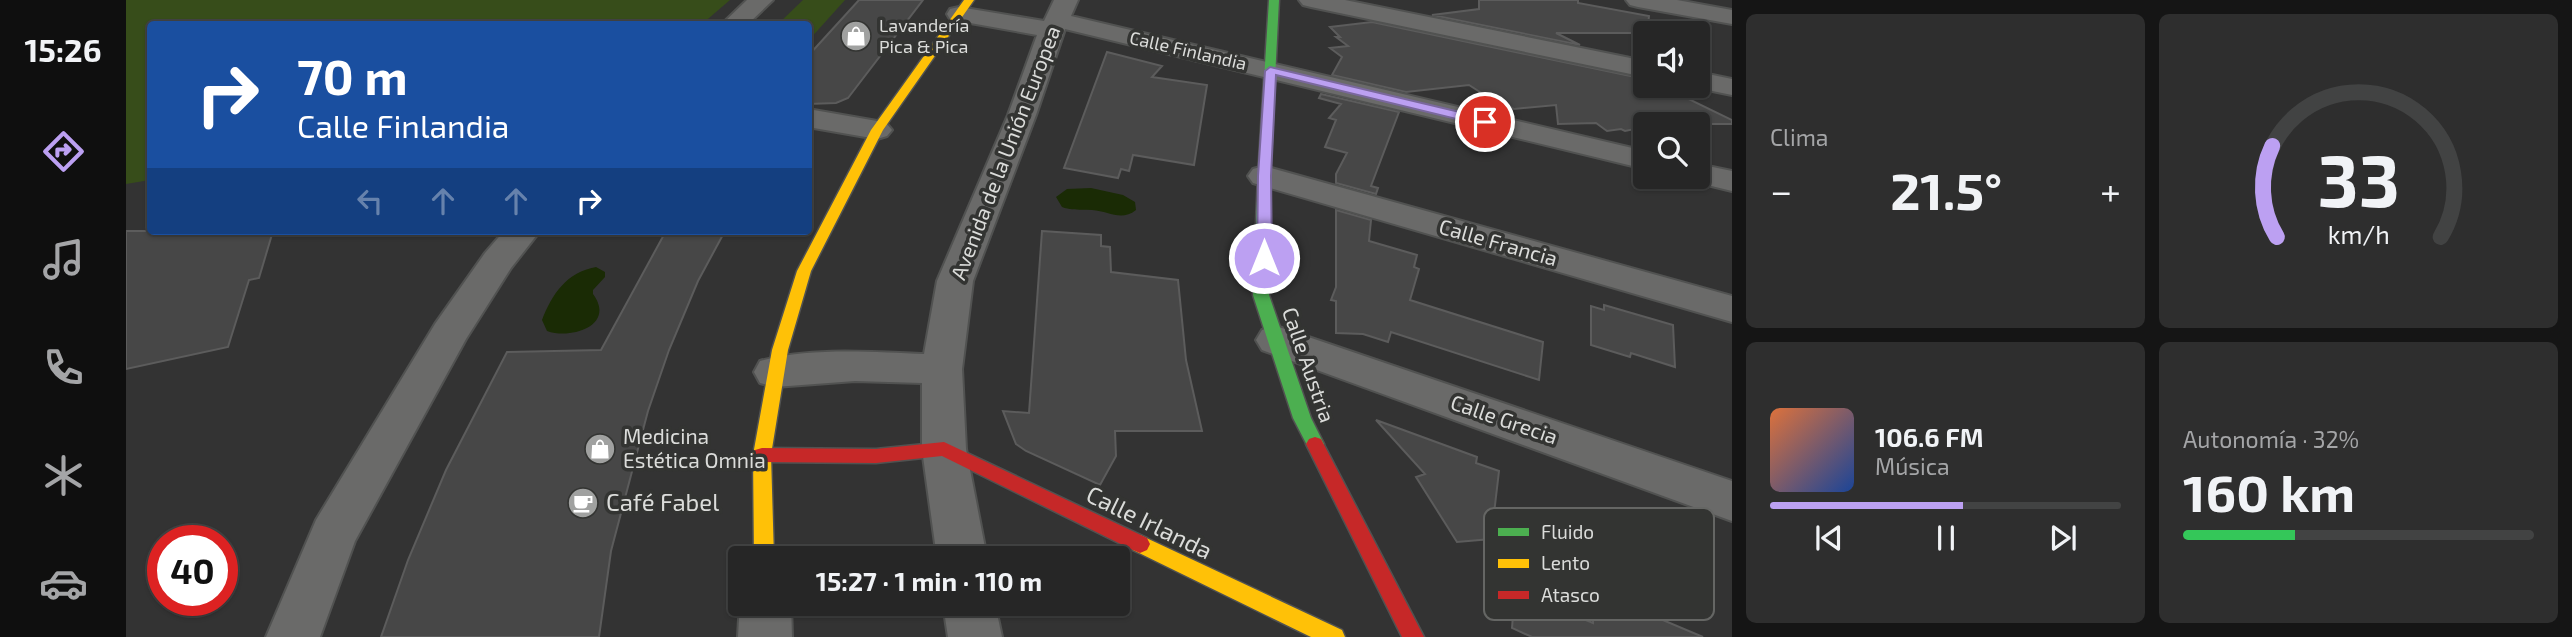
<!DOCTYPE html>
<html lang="es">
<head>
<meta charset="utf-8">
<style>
	:root { --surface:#262626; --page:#2e2e2e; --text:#f1f3f6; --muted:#a4a5a7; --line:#424343; --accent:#bca0f2 }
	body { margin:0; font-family:"Exo 2",sans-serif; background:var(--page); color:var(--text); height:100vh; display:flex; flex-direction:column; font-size:26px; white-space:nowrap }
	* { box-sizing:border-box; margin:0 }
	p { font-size:23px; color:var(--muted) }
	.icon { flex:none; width:38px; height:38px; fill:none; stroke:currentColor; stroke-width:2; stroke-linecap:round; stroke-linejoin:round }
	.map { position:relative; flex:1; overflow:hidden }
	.sheet { display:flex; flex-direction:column; gap:14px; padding:14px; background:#151515; width:840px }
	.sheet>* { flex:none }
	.top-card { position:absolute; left:21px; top:21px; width:665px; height:214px; border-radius:7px; box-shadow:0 2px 5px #0004,0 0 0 2px var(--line); background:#1a4fa0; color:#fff; overflow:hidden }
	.controls { position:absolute; left:1507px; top:21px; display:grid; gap:14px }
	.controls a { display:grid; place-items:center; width:77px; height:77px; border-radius:7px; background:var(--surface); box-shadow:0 2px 5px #0004,0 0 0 2px var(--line); font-size:35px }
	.speed { position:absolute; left:21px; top:525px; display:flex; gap:14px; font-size:35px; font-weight:700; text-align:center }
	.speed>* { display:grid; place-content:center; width:91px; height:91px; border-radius:50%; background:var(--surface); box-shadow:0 2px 5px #0004,0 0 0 2px var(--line); line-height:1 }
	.speed .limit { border:10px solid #d22; background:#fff; color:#111 }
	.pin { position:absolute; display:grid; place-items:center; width:60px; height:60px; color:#fff; margin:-30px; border:4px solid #fff; border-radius:50%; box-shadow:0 2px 7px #0007 }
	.me { position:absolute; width:77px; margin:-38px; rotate:0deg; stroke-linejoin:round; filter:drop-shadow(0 0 5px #0008) }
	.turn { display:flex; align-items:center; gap:24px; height:147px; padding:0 35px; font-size:32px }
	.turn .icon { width:91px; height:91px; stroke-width:2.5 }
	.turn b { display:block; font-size:49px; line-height:60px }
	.lanes { display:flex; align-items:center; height:66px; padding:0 35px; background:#0003; justify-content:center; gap:35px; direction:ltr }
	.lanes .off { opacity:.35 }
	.big { font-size:52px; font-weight:700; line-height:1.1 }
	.sheet .tile { flex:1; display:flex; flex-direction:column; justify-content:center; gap:10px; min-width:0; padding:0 24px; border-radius:10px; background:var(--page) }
	.sheet .dial { align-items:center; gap:0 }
	.dial svg { height:182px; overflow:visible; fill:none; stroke:var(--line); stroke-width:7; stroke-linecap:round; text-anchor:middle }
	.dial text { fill:var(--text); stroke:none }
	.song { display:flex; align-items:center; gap:21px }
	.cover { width:84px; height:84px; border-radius:10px; background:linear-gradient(135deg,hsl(20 70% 55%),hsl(220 70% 35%)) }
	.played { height:7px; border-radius:4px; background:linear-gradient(90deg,var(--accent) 55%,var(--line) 55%) }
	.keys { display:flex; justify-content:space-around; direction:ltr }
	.heat { display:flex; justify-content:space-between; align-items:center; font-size:38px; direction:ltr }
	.charge { height:10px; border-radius:5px; background:linear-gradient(90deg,#34c759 32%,var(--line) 0) }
	.sheet .tiles { flex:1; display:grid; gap:14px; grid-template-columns:repeat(2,1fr) }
	.trip { position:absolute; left:602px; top:546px; width:402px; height:70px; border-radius:7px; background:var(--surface); box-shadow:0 2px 5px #0004,0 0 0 2px var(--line); font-weight:700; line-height:70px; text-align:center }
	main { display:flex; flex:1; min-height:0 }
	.tab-bar { display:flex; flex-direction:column; width:126px; justify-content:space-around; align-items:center; background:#0f0f0f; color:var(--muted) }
	.tab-bar .icon { width:49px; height:49px }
	.tab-bar .selected { color:var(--accent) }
	.tab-bar b { font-size:32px; color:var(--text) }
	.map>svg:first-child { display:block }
	.green { fill:#374d1a }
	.water { fill:#1a2b05 }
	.building { fill:#474747; stroke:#5c5c5c; stroke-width:2 }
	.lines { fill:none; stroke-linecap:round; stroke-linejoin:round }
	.street-casing { stroke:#515251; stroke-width:4 }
	.fast-casing { stroke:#515251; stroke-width:3 }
	.slow-casing { stroke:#515251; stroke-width:3 }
	.jam-casing { stroke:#515251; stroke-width:3 }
	.street { fill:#6a6a69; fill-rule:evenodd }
	.fast { fill:#4caf50; fill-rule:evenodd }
	.slow { fill:#ffc107; fill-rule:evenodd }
	.jam { fill:#c62828; fill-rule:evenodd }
	.route { fill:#bca0f2; stroke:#7a689d; stroke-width:2 }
	.labels { text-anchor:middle; stroke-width:7; stroke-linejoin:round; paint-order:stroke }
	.far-poi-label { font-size:18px; fill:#dbdcda; stroke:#333432; text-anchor:start }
	.far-street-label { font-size:18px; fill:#dbdcda; stroke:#333432 }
	.street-label { font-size:21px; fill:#dbdcda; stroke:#333432 }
	.poi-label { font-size:21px; fill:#dbdcda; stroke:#333432; text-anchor:start }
	.near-poi-label { font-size:24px; fill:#dbdcda; stroke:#333432; text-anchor:start }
	.near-street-label { font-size:24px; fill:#dbdcda; stroke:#333432 }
	.key { fill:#333432; stroke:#656664; stroke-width:2 }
	.key-label { font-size:19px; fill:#dbdcda }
</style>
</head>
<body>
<main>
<nav class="tab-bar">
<b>15:26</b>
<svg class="icon selected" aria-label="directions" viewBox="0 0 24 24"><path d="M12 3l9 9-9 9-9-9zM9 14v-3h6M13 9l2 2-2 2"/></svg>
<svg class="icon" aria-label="music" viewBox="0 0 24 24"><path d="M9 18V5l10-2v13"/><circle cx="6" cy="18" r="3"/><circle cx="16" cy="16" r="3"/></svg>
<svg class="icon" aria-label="phone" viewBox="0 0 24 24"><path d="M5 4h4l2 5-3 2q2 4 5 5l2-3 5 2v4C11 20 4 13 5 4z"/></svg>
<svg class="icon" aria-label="climate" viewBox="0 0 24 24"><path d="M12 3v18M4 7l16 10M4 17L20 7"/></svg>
<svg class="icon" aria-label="car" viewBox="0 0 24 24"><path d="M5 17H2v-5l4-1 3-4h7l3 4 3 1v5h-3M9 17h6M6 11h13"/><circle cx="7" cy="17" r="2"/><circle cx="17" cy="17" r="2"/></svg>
</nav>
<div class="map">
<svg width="1606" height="637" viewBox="0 0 1606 637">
	<rect width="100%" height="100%" fill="#333"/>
	<path class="green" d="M 0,0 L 604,0 L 576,24 L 24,24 L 24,180 L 0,184 Z
		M 677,0 L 719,0 L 683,40 L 682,24 L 652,24 Z"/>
	<path class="water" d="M 965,188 L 997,195 L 1009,202 L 1010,210 C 995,222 983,211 966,210 C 955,209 947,211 936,207 L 930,197 L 941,189 Z
		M 470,267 L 479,272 L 479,277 L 467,290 L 467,294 C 490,325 446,340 421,331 L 416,320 C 426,294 441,272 470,267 Z"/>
	<path class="building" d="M 733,0 L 797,0 L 722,98 L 710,103 L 682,104 L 682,56 Z
		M 1353,0 L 1452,0 L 1452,3 L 1523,16 L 1521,33 L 1430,33 L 1454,45 L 1306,15 L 1353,9 Z
		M 1246,22 L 1519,79 L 1519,86 L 1536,86 L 1606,120 L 1606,124 L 1519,124 L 1519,127 L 1499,131 L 1495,129 L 1481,131 L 1470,123 L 1432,124 L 1430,105 L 1388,109 L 1377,102 L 1371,103 L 1343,85 L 1280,92 L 1206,75 L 1216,57 L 1204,48 L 1222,46 L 1210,37 L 1214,37 L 1204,27 Z
		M 981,52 L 1036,66 L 1026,77 L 1081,85 L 1068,165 L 1007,155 L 1003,171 L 995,169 L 992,178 L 938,168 Z
		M 1195,94 L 1273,112 L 1245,186 L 1252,188 L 1250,194 L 1210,183 L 1210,174 L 1221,153 L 1199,147 L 1210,120 L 1203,118 L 1215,104 L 1193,98 Z
		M 1210,210 L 1245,220 L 1243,241 L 1291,255 L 1288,267 L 1293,269 L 1284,300 L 1417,342 L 1413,380 L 1265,332 L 1262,342 L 1237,334 L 1210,333 L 1210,301 L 1205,300 L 1210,287 Z
		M 0,231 L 147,231 L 133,278 L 123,280 L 102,347 L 0,369 Z
		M 540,231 L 599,231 L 572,281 L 543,350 L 522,411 L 485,551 L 473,637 L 255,637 L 282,560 L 320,470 L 381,352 L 475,350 Z
		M 916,231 L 975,235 L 975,246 L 984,247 L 985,272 L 1052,280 L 1060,360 L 1076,431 L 989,431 L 990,456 L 974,485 L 900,451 L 890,444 L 877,411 L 903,413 Z
		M 1478,305 L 1547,325 L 1549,367 L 1505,353 L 1504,357 L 1465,345 L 1465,306 L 1478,310 Z
		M 1250,420 L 1351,457 L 1350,463 L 1373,471 L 1365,539 L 1331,542 L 1290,477 L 1299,474 Z
		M 1389,591 L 1467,623 L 1468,591 L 1577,637 L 1406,637 L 1386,628 Z"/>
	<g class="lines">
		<g class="street-casing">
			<path id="street" d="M 621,0 L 647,0 L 622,24 L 596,24 Z
				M 928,0 L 952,0 L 945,16 L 1519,151 L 1519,169 L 939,29 L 910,115 L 847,281 L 836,369 L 840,449 L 861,558 L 811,558 L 796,449 L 796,383 L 729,381 L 649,387 L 634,383 L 628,372 L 634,361 C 684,347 747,352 798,354 L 811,281 L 882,115 L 911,35 L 833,21 L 824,19 L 821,14 L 824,9 L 833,7 L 918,21 Z
				M 1173,0 L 1219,0 L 1519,61 L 1519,77 L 1185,7 L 1177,5 Z
				M 1500,0 L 1551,0 L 1606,10 L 1606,24 L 1512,7 L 1504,5 Z
				M 1572,72 L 1606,79 L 1606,95 L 1562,86 L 1572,86 Z
				M 682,109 L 751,121 L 761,124 L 766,130 L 761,136 L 751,139 L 682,127 Z
				M 1572,164 L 1606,171 L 1606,191 L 1561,180 L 1559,177 L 1572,177 Z
				M 1138,166 L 1606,296 L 1606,322 L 1127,183 L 1122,176 L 1127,169 Z
				M 378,231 L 414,231 L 385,268 L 340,339 L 229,541 L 194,637 L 140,637 L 190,520 L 309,324 L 359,253 Z
				M 1150,326 L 1606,481 L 1606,521 L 1136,350 L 1130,340 L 1136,330 Z
				M 614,601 L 614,604 L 665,604 L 666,637 L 612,637 Z
				M 817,604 L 869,604 L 876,637 L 822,637 Z"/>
		</g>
		<g class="fast-casing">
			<path id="fast" d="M 1143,0 L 1153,0 L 1144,176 L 1143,295 L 1185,418 L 1198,444 L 1195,449 L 1189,451 L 1183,449 L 1167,418 L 1127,295 L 1132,176 Z"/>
		</g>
		<g class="slow-casing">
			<path id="slow" d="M 838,0 L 848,0 L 757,130 L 685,271 L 662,350 L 645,455 L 648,558 L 628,558 L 627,455 L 646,350 L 671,271 L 745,130 Z
				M 1014,535 L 1216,630 L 1219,637 L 1185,637 L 1007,550 L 1004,544 L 1007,538 Z"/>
		</g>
		<g class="jam-casing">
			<path id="jam" d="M 1189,437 L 1195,439 L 1298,637 L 1276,637 L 1180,444 L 1183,439 Z
				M 818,442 L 1021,538 L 1024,544 L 1021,550 L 1014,553 L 1007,550 L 816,456 L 750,463 L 636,462 L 629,460 L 627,455 L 629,450 L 636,448 L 750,449 Z"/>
		</g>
		<use href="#street" class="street"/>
		<use href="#fast" class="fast"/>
		<use href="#slow" class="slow"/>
		<use href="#jam" class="jam"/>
	</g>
	<path class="route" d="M 1144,67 L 1359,118 L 1365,122 L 1359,126 L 1150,75 L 1145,176 L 1146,258 L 1138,263 L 1131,258 L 1132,176 L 1139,71 Z"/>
	<defs>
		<g id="shop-disc" transform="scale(1.575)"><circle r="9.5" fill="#a0a1a0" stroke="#333432"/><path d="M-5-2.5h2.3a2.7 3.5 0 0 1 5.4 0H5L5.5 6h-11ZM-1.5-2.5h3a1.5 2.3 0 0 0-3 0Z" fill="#fff"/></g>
		<g id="cafe-disc" transform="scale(1.575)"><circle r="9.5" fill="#a0a1a0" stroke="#333432"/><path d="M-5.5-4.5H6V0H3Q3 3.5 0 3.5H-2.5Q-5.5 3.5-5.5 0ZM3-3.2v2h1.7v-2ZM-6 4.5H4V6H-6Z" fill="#fff"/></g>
	</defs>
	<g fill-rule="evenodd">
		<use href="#shop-disc" x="730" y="36"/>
		<use href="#shop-disc" x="474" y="449"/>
		<use href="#cafe-disc" x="457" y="503"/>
	</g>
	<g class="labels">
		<g class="far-poi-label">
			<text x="753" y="32">Lavandería<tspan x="753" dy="21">Pica &amp; Pica</tspan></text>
		</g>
		<g class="far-street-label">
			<text transform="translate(1062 51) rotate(13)" y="6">Calle Finlandia</text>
		</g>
		<g class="street-label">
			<text transform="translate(880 153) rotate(-69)" y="7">Avenida de la Unión Europea</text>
			<text transform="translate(1372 243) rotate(16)" y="7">Calle Francia</text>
			<text transform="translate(1182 365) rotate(71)" y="7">Calle Austria</text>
			<text transform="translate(1378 420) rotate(19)" y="7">Calle Grecia</text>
		</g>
		<g class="poi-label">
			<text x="497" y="444">Medicina<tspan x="497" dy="24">Estética Omnia</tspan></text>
		</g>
		<g class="near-poi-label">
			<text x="480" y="511">Café Fabel</text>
		</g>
		<g class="near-street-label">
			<text transform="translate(1023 523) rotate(26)" y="8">Calle Irlanda</text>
		</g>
	</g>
	<rect x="1358" y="508" width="230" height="112" rx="10" class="key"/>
	<rect x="1372" y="528" width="31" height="8" fill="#4caf50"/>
	<rect x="1372" y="559" width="31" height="9" fill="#ffc107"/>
	<rect x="1372" y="591" width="31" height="8" fill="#c62828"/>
	<g class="key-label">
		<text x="1415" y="539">Fluido</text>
		<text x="1415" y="570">Lento</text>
		<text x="1415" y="602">Atasco</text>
	</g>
</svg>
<div class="controls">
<a><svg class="icon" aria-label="sound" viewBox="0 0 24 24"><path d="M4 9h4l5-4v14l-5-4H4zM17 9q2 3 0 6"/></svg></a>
<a><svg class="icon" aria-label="search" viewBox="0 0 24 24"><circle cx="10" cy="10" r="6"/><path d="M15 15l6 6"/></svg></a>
</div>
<div class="speed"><div class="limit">40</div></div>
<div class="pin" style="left:1359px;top:122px;background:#d93025"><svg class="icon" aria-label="arrive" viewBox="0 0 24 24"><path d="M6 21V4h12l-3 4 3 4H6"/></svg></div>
<svg class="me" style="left:1138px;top:258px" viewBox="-20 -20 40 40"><circle r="17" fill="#bca0f2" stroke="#fff" stroke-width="3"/><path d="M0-11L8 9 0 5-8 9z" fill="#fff"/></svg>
<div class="trip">15:27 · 1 min · 110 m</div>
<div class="top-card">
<div class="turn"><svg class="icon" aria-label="right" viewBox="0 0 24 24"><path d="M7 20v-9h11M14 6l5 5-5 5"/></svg><div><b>70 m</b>Calle Finlandia</div></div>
<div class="lanes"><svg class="icon off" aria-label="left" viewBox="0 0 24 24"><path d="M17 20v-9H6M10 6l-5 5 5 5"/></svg><svg class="icon off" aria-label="ahead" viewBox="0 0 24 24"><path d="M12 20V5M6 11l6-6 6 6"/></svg><svg class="icon off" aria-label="ahead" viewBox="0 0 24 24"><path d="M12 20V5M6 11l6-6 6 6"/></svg><svg class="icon" aria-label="right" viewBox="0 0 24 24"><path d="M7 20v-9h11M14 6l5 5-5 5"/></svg></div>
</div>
</div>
<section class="sheet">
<div class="tiles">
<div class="tile"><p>Clima</p>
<div class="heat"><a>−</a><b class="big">21.5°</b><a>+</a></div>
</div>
<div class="tile dial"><svg viewBox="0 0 100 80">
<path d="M14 69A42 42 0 1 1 86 69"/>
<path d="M14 69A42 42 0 0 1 12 29" stroke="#bca0f2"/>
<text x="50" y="56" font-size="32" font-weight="700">33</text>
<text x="50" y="72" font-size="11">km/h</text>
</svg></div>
<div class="tile">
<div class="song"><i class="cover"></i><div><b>106.6 FM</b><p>Música</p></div></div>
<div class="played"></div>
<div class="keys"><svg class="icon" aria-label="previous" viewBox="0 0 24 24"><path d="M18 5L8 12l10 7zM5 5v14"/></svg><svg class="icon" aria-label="pause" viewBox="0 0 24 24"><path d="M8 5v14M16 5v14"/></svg><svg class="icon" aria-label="next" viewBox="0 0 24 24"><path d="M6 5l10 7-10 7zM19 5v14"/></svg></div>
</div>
<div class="tile"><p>Autonomía · 32%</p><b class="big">160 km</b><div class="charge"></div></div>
</div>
</section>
</main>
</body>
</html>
